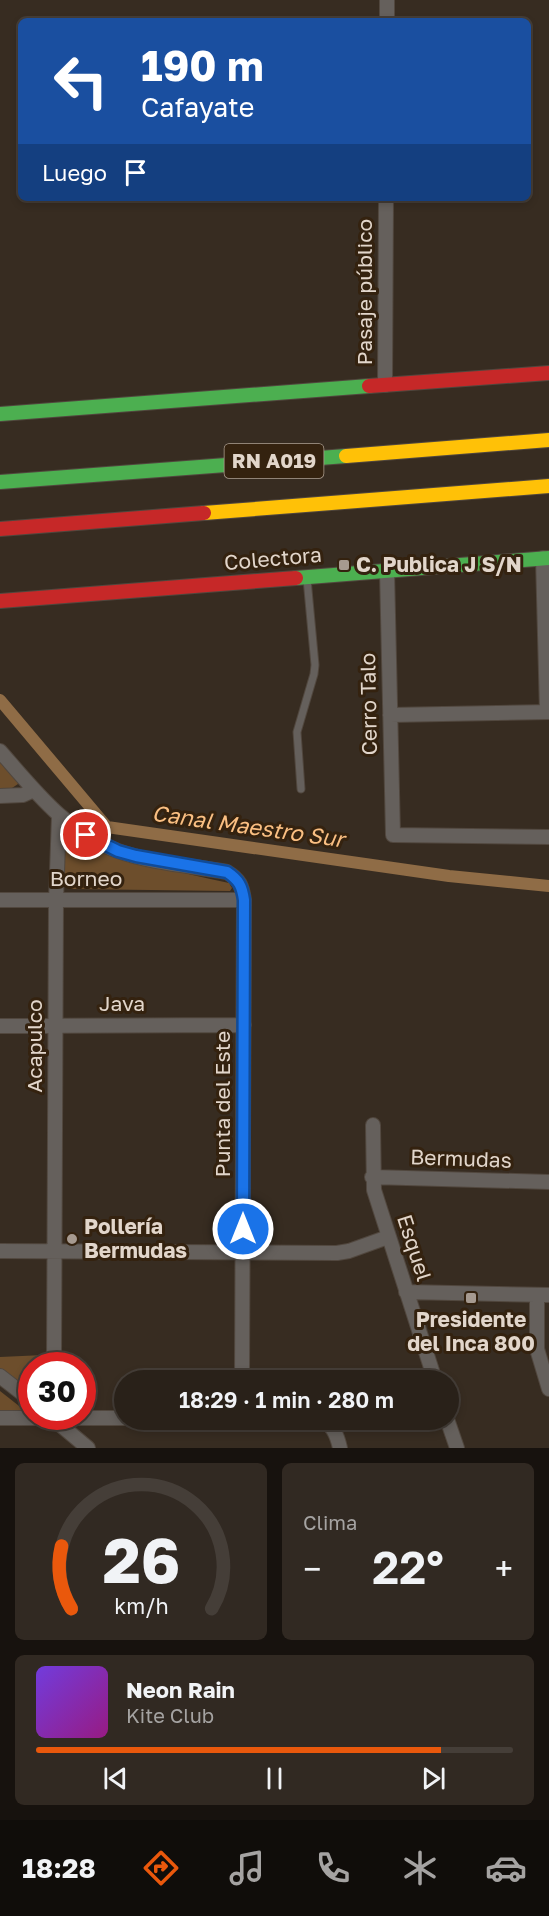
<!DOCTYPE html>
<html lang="es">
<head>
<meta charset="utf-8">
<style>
	:root { --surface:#292119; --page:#312922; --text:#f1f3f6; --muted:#a5a3a2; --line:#453e38; --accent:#ea580c }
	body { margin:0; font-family:"Golos Text",sans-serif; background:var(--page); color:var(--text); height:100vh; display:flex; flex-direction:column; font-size:22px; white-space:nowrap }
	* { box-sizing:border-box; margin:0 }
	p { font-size:20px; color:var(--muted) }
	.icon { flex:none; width:33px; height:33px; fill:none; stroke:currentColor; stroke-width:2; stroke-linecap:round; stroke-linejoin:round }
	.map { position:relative; height:1448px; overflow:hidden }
	.panel { display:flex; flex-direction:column; gap:15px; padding:15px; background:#17120e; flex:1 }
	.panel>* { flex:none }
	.guide { position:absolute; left:18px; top:18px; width:513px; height:183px; border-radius:9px; box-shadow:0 3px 9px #0003,0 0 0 2px var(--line); background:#1a4fa0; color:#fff; overflow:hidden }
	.speed { position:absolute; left:18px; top:1352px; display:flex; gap:12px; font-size:30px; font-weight:700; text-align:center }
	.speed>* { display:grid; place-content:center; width:78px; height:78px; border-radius:50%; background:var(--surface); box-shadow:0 3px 9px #0003,0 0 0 2px var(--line); line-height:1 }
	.speed .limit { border:9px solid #d22; background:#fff; color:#111 }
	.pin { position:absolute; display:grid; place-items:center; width:51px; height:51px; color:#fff; margin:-26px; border:3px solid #fff; border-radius:50%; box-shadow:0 2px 6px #0007 }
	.me { position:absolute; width:66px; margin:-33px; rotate:0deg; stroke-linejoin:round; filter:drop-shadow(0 0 4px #0008) }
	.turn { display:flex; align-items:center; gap:21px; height:126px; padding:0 24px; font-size:27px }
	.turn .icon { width:78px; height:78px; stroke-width:2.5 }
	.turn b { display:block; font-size:42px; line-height:51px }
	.then { display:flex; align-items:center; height:57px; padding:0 24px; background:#0003; gap:12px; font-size:22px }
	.big { font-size:45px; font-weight:600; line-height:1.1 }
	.panel .tile { flex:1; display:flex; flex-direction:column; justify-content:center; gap:9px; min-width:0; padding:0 21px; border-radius:9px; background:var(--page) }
	.panel .dial { align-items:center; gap:0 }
	.dial svg { height:156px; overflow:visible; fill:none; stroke:var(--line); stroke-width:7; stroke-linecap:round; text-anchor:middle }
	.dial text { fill:var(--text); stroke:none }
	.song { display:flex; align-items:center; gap:18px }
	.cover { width:72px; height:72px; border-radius:9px; background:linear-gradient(135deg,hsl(260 70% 55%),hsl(310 70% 35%)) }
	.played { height:6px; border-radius:3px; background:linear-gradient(90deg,var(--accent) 85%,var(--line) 85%) }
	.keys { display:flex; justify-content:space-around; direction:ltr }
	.heat { display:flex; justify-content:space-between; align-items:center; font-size:33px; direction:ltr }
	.panel .tiles { flex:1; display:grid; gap:15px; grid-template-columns:1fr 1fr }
	.tile:last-child { grid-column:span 2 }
	.trip { position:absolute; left:114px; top:1370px; width:345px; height:60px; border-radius:30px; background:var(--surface); box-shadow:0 3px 9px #0003,0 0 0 2px var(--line); font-weight:600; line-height:60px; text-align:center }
	.tab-bar { display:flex; height:96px; justify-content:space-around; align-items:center; background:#100d0a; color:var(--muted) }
	.tab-bar .icon { width:42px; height:42px }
	.tab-bar .active { color:var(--accent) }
	.tab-bar b { font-size:27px; color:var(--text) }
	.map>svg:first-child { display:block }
	.green { fill:#6d4e2c }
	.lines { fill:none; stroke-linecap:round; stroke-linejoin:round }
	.canal { stroke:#8f6c46; stroke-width:12 }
	.lane-casing { stroke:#51473e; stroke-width:9 }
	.street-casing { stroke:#51473e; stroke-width:16 }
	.fast-casing { stroke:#51473e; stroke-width:16 }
	.slow-casing { stroke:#51473e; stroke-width:16 }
	.jam-casing { stroke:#51473e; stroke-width:16 }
	.lane { stroke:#65605c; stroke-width:7 }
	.street { stroke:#65605c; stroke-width:14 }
	.fast { stroke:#4caf50; stroke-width:14 }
	.slow { stroke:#ffc107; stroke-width:14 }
	.jam { stroke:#c62828; stroke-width:14 }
	.route-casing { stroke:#114b97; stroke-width:15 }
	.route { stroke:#1a73e8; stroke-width:10 }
	.poi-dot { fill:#a69a90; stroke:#34220f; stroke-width:2 }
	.labels { text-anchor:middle; stroke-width:6; stroke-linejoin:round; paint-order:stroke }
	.shield { fill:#34220f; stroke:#aea093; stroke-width:1.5 }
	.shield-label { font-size:20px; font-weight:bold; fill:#e2d6cb }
	.street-label { font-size:21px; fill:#e2d6cb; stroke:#34220f }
	.poi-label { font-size:21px; font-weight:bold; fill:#e2d6cb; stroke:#34220f; text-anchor:start }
	.water-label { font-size:22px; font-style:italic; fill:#fabf82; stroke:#34220f }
</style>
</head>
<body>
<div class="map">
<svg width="549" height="1448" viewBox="0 0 549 1448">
	<rect width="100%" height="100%" fill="#372c21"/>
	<path class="green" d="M 0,758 L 17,776 L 18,784 L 12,788 L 0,788 Z
		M 74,838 C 125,859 176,872 229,883 L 232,888 L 230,891 L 70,889 L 63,880 L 63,844 L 67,839 Z
		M 44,1355 L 44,1365 L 32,1365 L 31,1397 L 0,1370 L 0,1357 Z
		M 0,1391 L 28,1413 L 0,1413 Z"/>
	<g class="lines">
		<path class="canal" d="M 0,700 L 107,827 L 449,876 L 549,886"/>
		<g class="lane-casing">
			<path id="lane" d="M 301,789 L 297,732 L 314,674 L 315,665 L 307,579"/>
		</g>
		<g class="street-casing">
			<path id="street" d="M 387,21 L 387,0
				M 385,385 L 386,198
				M 543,558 L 547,712
				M 387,571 L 393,835 L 549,837
				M 390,715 L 549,712
				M 0,751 C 34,790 67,833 118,851 C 150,863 193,866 227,872 C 240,880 242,886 244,900 L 242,1380
				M 0,796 L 23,795 L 34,790
				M 0,900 L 244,900
				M 0,1026 L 244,1025
				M 373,1125 L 374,1190 L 435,1380
				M 372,1177 L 549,1182
				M 0,1251 L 337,1253 L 349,1251 L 388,1237
				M 406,1292 L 549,1295
				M 537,1295 L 537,1349 L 549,1389
				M 54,1365 L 56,900 L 59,816
				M 0,1376 L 32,1401
				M 51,1417 L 88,1448
				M 0,1418 L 124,1418
				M 321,1419 C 333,1425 337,1435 340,1448
				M 447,1419 L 457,1448"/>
		</g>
		<g class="fast-casing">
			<path id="fast" d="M 0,414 L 369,386
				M 0,482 L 346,456
				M 296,578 L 549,558"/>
		</g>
		<g class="slow-casing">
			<path id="slow" d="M 346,456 L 549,440
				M 204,513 L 549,486"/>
		</g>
		<g class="jam-casing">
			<path id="jam" d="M 369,386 L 549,373
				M 0,529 L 204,513
				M 0,601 L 296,578"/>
		</g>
		<use href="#lane" class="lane"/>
		<use href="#street" class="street"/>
		<use href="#fast" class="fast"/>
		<use href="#slow" class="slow"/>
		<use href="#jam" class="jam"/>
	</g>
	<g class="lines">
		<g class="route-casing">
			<path id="route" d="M 86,835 L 118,851 L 136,856 L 227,872 C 239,880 242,886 244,900 L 243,1229"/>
		</g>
		<use href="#route" class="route"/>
	</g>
	<g class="poi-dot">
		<rect x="338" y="559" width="12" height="12" rx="3"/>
		<circle cx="72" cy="1239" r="6"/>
		<rect x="465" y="1292" width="12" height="12" rx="3"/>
	</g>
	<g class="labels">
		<rect class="shield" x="224.5" y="444" width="99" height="34" rx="4.5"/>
		<g class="shield-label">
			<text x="274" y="468">RN A019</text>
		</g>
		<g class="street-label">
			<text transform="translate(365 292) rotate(-90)" y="7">Pasaje público</text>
			<text transform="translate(273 559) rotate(-5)" y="7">Colectora</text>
			<text transform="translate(369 704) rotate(-91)" y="7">Cerro Talo</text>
			<text x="86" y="886">Borneo</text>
			<text x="122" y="1011">Java</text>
			<text transform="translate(35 1046) rotate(-90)" y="7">Acapulco</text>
			<text transform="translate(223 1104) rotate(-90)" y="7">Punta del Este</text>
			<text transform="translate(461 1159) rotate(2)" y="7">Bermudas</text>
			<text transform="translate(414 1248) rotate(72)" y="7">Esquel</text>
		</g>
		<g class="poi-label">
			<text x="356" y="572">C. Publica J S/N</text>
			<text x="84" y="1234">Pollería<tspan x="84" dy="24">Bermudas</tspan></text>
			<text x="471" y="1327" text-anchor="middle">Presidente<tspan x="471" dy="24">del Inca 800</tspan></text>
		</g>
		<g class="water-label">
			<text transform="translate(248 826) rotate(8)" y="8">Canal Maestro Sur</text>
		</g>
	</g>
</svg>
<div class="speed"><div class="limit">30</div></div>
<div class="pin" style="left:86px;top:835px;background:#d93025"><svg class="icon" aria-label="arrive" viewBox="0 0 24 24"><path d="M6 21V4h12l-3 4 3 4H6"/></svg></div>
<svg class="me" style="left:243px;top:1229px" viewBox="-20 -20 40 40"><circle r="17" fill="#1a73e8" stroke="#fff" stroke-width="3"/><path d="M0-11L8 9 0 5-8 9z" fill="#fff"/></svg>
<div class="trip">18:29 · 1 min · 280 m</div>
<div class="guide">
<div class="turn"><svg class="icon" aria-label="left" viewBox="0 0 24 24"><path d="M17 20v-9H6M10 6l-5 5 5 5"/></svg><div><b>190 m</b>Cafayate</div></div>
<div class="then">Luego<svg class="icon" aria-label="arrive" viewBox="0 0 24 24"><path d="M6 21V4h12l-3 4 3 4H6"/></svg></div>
</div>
</div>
<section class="panel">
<div class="tiles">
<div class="tile dial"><svg viewBox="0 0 100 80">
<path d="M14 69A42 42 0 1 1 86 69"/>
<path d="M14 69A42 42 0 0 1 9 37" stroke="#ea580c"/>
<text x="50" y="56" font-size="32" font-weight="700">26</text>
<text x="50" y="72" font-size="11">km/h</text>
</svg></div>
<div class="tile"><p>Clima</p>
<div class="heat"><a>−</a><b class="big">22°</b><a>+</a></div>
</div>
<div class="tile">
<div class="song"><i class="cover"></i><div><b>Neon Rain</b><p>Kite Club</p></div></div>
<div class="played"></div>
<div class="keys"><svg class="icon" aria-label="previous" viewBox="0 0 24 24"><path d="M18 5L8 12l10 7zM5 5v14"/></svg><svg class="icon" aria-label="pause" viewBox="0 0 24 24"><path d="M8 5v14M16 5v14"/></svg><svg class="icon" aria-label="next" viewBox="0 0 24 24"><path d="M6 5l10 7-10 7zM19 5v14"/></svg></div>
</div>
</div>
</section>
<nav class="tab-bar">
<b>18:28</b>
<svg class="icon active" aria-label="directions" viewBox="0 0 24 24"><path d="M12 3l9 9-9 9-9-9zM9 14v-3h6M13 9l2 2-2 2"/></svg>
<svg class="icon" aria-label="music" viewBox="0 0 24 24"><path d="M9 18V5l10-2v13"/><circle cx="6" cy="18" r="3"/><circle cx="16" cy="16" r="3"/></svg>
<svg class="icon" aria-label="phone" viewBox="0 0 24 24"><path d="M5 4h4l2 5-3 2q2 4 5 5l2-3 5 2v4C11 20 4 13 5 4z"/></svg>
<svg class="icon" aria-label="climate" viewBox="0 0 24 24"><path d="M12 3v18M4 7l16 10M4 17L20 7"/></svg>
<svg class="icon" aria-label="car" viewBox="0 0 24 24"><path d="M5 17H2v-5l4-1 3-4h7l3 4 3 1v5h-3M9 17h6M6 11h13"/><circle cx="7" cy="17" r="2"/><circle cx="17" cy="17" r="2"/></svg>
</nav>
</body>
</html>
